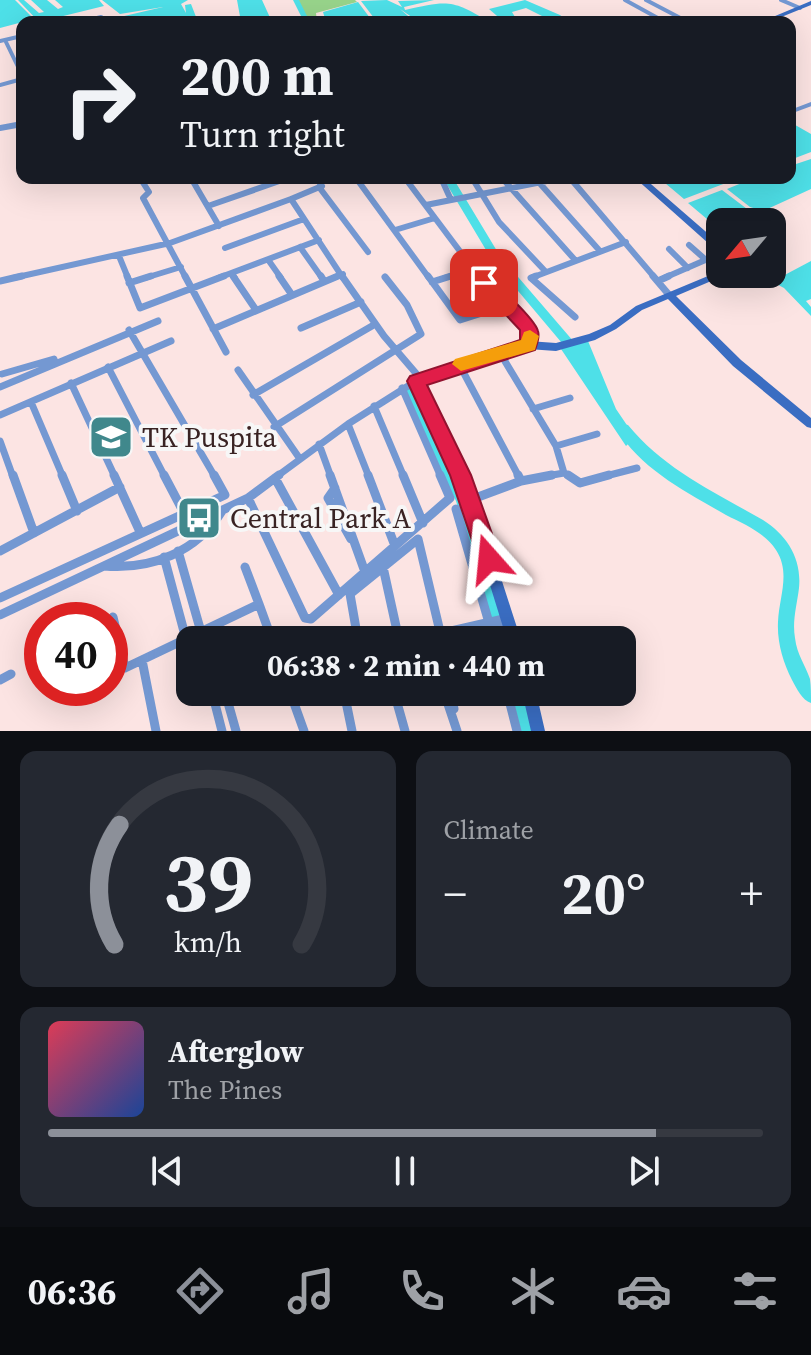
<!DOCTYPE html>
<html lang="en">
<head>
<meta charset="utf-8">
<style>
	:root { --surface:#171b24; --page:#242831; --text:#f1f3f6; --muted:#9ea1a6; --line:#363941; --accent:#8c9099 }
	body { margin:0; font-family:"Source Serif 4",serif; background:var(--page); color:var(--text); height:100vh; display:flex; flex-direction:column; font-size:30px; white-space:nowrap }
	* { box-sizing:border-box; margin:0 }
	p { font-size:26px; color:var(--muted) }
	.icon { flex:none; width:44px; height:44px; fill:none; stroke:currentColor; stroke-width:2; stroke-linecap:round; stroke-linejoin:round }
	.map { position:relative; height:731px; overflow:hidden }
	.sheet { display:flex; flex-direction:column; gap:20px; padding:20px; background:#0d0f14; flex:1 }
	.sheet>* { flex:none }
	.top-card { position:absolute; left:16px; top:16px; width:780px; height:168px; border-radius:16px; box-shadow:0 8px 32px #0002; background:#171b24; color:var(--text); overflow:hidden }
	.needle { width:52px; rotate:241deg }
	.buttons { position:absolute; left:706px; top:208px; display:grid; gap:16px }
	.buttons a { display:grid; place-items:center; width:80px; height:80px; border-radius:16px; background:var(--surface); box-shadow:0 8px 32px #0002; font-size:40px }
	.speed { position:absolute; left:24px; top:602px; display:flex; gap:16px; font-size:40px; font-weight:700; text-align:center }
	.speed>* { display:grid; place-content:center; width:104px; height:104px; border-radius:50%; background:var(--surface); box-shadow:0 8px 32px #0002; line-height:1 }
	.speed .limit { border:12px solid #d22; background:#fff; color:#111 }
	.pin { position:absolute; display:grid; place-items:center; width:68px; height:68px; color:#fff; margin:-34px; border-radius:16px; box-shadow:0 4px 12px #0006 }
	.me { position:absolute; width:88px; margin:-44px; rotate:342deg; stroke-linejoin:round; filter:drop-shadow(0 0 6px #0008) }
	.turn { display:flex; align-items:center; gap:28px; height:168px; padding:0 32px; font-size:36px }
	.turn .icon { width:104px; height:104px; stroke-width:2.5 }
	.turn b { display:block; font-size:56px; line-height:68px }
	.big { font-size:60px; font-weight:700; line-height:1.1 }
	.sheet .card { flex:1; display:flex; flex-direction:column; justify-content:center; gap:12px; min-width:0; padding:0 28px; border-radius:16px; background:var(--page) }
	.sheet .dial { align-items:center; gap:0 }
	.dial svg { height:208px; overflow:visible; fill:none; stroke:var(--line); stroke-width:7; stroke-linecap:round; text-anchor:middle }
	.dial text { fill:var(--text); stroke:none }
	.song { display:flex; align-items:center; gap:24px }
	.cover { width:96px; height:96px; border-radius:12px; background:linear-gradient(135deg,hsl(350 70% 55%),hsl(220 70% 35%)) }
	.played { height:8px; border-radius:4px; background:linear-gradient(90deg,var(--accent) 85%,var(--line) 85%) }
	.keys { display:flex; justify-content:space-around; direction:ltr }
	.heat { display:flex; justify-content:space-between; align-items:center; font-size:44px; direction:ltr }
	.sheet .tiles { flex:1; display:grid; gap:20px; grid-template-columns:1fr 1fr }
	.card:last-child { grid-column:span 2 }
	.trip { position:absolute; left:176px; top:626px; width:460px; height:80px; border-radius:16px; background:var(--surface); box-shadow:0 8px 32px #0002; font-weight:700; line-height:80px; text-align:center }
	.tab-bar { display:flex; height:128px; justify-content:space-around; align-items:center; background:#090b0e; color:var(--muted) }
	.tab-bar .icon { width:56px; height:56px }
	.tab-bar .on { color:var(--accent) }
	.tab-bar b { font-size:36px; color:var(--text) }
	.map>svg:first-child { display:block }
	.green { fill:#98d48b }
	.water { fill:#4ee0e8 }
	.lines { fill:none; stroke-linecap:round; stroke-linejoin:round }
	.river { fill:#4ee0e8; fill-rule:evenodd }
	.street-far3 { stroke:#7498d2; stroke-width:4 }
	.street-far2 { stroke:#7498d2; stroke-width:6 }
	.street-far1 { stroke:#7498d2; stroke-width:7 }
	.street { stroke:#7498d2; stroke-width:9 }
	.secondary { fill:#3a6dc2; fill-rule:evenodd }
	.route { fill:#e11d48; stroke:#92132f; stroke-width:2 }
	.slow { fill:#f59e0b }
	.labels { text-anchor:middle; stroke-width:8; stroke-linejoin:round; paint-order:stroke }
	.poi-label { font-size:28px; fill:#392323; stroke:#f7f7f7; text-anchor:start }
</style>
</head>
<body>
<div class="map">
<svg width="811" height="731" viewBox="0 0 811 731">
	<rect width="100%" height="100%" fill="#fce4e3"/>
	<path class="green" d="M 298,0 L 355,0 L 357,2 L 316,13 L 317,22 L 309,22 Z"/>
	<path class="water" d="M 0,0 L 15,0 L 34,19 L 0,28 Z
		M 18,0 L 24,0 L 39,13 L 44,12 L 31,0 L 47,0 L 58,9 L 63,7 L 55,0 L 99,0 L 104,6 L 39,22 Z
		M 102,0 L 188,0 L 181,4 L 186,13 L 185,5 L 191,4 L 198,22 L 138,22 L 165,16 L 122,22 L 120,17 L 163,7 L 120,14 Z
		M 237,0 L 262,0 L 272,22 L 241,22 Z
		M 387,0 L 402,7 L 398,1 L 434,0 L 404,7 L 405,10 C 449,0 453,0 489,22 L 419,22 L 400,9 L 415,22 L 377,22 L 361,1 Z
		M 525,0 L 560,15 L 564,18 L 537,22 L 548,19 L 526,8 L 512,12 L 518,22 L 504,22 L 489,9 Z
		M 358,2 L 373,22 L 326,22 L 323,12 Z
		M 790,122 L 811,134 L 811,152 L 790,160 Z
		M 811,159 L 811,189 L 763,211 L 750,207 L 727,189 L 754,178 L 790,178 L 790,166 Z
		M 659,178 L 739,178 L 684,199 Z
		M 722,190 L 755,215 L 755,218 L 744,222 L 720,222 L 720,230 L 688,203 Z
		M 811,261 L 811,299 L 806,301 L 811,307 L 811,316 L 784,288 L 769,280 L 779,278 Z
		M 588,341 L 616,409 L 635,437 L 626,446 L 561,349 Z"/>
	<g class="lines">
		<path class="river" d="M 293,0 L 299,0 L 310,22 L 304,22 Z
			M 443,178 L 453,178 L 500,256 L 580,349 L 582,352 L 580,355 L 572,355 L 492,260 Z
			M 408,383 L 412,385 L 470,500 L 513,640 L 497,640 L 456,501 L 402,388 L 404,385 Z
			M 623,424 L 628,425 C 664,469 714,492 763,520 C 787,535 802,559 799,588 C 797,605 792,621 795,638 C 797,655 805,664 810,679 C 811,686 811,696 811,703 C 802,700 797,689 792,680 C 783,662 777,642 778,622 C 779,597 791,573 776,550 C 765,533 744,524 726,515 C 688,493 640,469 617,429 L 618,425 Z
			M 511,692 L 527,692 L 539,731 L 521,731 Z"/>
		<path class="street-far3" d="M 625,0 L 665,22
			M 646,0 L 688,22
			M 781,0 L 800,8
			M 81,22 L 101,17 L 108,22
			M 5,40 L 22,75
			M 0,41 L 22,36
			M 0,85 L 22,79
			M 790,112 L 811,104"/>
		<path class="street-far2" d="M 0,128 L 22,124
			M 140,178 L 149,192 L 143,198 L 186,278
			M 191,178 L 219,226
			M 316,178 L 322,186 L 291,199 L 343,278
			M 356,178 L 429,278
			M 405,178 L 480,278
			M 441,178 L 451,200
			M 472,178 L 499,222 L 545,271
			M 502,178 L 575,260
			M 535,178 L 599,250
			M 570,178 L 655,278
			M 319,187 L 368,252
			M 426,205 L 562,178
			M 208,206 L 288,178
			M 395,230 L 435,218
			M 689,245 L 706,260
			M 300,247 L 322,278
			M 225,248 L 304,219
			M 669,249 L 688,268
			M 119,256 L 128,278
			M 269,261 L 281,278
			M 232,274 L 235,278
			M 13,278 L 170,243 L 291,199
			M 145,278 L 181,267
			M 218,278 L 319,240
			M 333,278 L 343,274
			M 444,278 L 474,269
			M 531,278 L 626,242
			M 664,278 L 717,255"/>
		<path class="street-far1" d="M 127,276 L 140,308 L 224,276
			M 185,276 L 226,352
			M 233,276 L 256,310
			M 279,276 L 292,295
			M 321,276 L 324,281
			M 342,276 L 384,336 L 420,378
			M 428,276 L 460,320 L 504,306
			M 478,276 C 494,295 533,319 528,345
			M 536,276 L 531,278 L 575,317
			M 653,276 L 670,296
			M 0,281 L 22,276
			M 658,281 L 669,276
			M 432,282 L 451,276
			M 129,283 L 151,276
			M 301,328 L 361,302
			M 213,329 L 338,276
			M 129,330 L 215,477
			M 500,353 L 556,446 L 564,473
			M 459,364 L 519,477
			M 108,367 L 165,477
			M 238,370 L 300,459
			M 2,374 L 54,359
			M 71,383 L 115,477
			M 0,387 L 158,321
			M 402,388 L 441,477
			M 253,395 L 372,326
			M 31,402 L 63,477
			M 374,406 L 404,477
			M 533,409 L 570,398
			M 0,415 L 171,341
			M 348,424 L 369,477
			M 274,427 L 421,334 L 407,305 L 385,277
			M 0,441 L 13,477
			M 319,444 L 331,477
			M 556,446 L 597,434
			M 276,477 L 348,424 L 416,381
			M 541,477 L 564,473 L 571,477
			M 602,477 L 637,468"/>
		<path class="street" d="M 13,475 L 34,533
			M 62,475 L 77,511
			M 114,475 L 140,532
			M 164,475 L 184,513
			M 330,475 L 365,572
			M 368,475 L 395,546
			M 403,475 L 423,523
			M 518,475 L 521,481
			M 568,475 L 580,483 L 609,475
			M 275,478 L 339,595
			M 335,488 L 328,498 L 351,539
			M 248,498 L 305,618 L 311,619 L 450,498 L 440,475
			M 470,500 L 521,481 L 552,475
			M 456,509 L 494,640
			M 0,551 L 120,487
			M 178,551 L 201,632
			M 164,557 L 186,639
			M 104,566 C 151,570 197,552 222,511
			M 383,567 L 399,640
			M 0,598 L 225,495 L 214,475
			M 259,604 L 272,640
			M 0,615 L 248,498 L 279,475
			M 113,617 L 125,668 L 259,604 L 245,567
			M 358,640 L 350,594 L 418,539 L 442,640
			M 412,640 L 508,618
			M 447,640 L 510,625
			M 142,660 L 156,731
			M 0,680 L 11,674
			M 212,692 L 222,731
			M 225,692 L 236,731
			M 290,692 L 304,731
			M 344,692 L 352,731
			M 394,692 L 405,731
			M 444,692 L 457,731
			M 451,692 L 454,709
			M 507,692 L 517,731"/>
		<path class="secondary" d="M 811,1 L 811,5 L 769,22 L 761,22 Z
			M 635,178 L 644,178 L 720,244 L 720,252 L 717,251 Z
			M 720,271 L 720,274 L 724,274 L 723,276 L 676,296 L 741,360 L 811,418 L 811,428 L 807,427 L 733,366 L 668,299 L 642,310 L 616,329 L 595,340 L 556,351 L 528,349 L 461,367 L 422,383 L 472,488 L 521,640 L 507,640 L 460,488 L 411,381 L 412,378 L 459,360 L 528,341 L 556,343 L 589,334 L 610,325 L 636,306 Z
			M 522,692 L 536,692 L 545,731 L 531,731 Z"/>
	</g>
	<path class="route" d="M 484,277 C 495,280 535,320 538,331 C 540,337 537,344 535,350 L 427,385 L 471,475 L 501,559 L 497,567 L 489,570 L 481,567 L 450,475 L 407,381 L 410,376 L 520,340 L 520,330 L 476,283 Z"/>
	<path class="slow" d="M 530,330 L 539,336 L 535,350 L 461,371 L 452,364 L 455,359 L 521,340 L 524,332 Z"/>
	<defs>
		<g id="school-square" transform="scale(2.3)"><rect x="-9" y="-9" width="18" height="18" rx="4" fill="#40888c" stroke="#f7f7f7"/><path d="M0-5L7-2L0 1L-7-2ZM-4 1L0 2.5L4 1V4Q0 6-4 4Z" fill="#fff"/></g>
		<g id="bus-square" transform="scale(2.3)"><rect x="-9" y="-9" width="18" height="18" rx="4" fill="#40888c" stroke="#f7f7f7"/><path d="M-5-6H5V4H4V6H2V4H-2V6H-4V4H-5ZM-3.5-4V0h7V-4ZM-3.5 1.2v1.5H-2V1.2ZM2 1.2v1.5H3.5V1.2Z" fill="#fff"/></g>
	</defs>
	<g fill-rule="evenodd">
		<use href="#school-square" x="111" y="437"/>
		<use href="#bus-square" x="199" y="518"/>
	</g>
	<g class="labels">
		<g class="poi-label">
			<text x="142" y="447">TK Puspita</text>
			<text x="230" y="528">Central Park A</text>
		</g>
	</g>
</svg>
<div class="buttons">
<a><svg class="needle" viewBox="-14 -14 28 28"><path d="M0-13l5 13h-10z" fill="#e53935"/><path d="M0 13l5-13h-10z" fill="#9ea1a6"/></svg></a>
</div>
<div class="speed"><div class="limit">40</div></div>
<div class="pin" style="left:484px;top:283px;background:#d93025"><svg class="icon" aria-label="arrive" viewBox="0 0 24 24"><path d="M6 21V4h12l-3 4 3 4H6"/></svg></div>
<svg class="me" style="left:489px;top:559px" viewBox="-20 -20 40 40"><path d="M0-17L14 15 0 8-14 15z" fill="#e11d48" stroke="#fff" stroke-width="4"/></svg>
<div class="trip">06:38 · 2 min · 440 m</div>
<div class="top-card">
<div class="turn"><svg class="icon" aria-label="right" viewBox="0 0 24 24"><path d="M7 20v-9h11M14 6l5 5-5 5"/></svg><div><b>200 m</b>Turn right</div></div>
</div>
</div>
<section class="sheet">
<div class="tiles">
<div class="card dial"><svg viewBox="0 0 100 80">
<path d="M14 69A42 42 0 1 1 86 69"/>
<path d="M14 69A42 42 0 0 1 16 23" stroke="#8c9099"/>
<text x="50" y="56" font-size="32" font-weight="700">39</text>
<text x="50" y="72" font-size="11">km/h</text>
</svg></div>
<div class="card"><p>Climate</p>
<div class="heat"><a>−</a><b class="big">20°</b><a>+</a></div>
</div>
<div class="card">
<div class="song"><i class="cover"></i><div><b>Afterglow</b><p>The Pines</p></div></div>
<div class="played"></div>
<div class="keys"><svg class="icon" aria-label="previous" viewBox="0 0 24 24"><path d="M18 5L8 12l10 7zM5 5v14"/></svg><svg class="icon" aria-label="pause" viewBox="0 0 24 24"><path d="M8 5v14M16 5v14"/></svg><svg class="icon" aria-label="next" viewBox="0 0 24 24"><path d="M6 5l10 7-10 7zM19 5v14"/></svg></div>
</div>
</div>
</section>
<nav class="tab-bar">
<b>06:36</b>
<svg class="icon on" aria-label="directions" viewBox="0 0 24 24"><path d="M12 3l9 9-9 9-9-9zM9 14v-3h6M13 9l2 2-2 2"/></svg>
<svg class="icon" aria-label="music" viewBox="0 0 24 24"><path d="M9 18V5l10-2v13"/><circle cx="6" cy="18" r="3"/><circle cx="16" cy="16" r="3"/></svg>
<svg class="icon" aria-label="phone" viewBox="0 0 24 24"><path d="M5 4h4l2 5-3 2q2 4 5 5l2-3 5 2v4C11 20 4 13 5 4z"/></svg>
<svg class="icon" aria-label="climate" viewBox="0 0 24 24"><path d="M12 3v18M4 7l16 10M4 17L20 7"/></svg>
<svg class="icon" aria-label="car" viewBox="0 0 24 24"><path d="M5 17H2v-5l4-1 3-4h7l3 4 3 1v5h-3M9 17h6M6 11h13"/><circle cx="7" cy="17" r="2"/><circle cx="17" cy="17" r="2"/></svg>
<svg class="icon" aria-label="filters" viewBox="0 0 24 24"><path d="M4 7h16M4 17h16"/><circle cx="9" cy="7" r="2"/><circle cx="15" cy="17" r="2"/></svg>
</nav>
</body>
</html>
